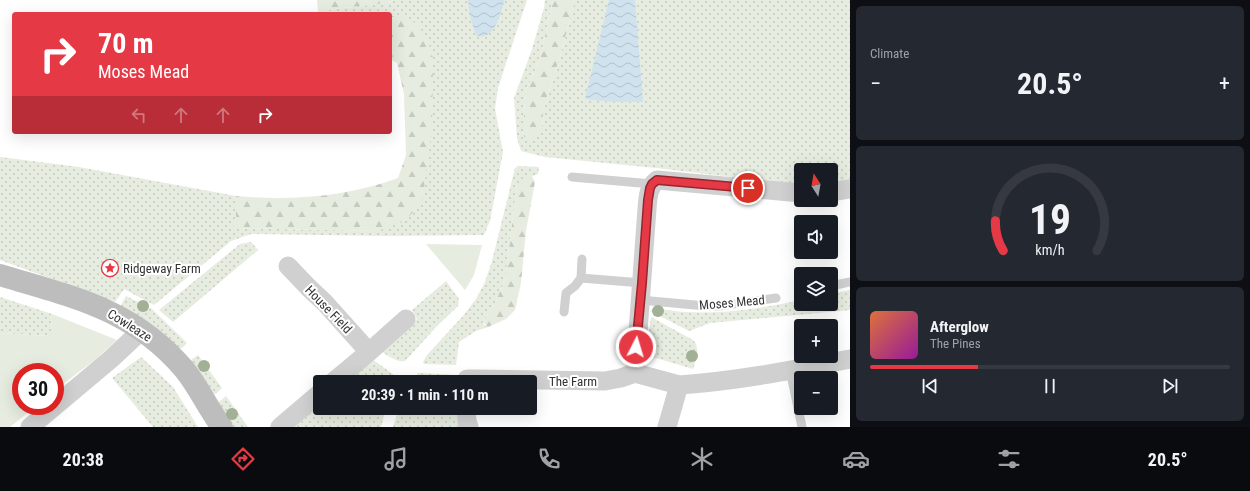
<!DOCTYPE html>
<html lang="en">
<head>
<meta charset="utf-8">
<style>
	:root { --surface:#171b24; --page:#242831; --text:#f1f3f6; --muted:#9ea1a6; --line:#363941; --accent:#e63946 }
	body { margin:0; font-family:"Roboto Condensed",sans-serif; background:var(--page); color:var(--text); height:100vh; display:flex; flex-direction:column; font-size:15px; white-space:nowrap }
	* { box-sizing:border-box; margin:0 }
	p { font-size:13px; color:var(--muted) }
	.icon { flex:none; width:22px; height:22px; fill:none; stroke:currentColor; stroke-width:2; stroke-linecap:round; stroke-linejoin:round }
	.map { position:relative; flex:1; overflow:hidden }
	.panel { display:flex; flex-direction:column; gap:6px; padding:6px; background:#0d0f14; width:400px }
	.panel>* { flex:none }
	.guide { position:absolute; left:12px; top:12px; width:380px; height:122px; border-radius:4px; box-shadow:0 4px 16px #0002; background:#e63946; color:#fff; overflow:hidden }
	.needle { width:26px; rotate:349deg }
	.controls { position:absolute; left:794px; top:163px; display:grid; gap:8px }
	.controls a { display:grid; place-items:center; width:44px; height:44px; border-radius:4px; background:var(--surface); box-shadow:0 4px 16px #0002; font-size:20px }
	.speed { position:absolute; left:12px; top:363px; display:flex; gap:8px; font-size:20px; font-weight:700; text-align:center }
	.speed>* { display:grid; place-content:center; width:52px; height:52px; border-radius:50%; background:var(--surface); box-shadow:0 4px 16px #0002; line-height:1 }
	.speed .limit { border:6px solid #d22; background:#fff; color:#111 }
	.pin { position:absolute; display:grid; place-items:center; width:34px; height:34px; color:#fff; margin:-17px; border:2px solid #fff; border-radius:50%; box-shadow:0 1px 4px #0007 }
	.me { position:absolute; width:44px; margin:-22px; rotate:5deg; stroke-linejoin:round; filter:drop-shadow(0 0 3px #0008) }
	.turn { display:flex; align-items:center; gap:14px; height:84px; padding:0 20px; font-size:18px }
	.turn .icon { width:52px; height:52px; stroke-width:2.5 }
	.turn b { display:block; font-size:28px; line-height:34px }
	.lanes { display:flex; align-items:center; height:38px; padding:0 20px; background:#0003; justify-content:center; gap:20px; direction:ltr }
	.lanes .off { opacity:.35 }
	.big { font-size:30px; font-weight:700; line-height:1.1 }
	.panel .tile { flex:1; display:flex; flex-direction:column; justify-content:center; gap:6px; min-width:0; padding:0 14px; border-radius:6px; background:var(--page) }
	.panel .dial { align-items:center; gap:0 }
	.dial svg { height:104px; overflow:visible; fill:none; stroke:var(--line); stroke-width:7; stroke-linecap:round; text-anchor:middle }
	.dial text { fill:var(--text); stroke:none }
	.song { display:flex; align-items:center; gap:12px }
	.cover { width:48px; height:48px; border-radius:6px; background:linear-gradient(135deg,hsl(20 70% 55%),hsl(300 70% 35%)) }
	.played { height:4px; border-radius:2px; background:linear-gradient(90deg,var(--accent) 30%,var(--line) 30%) }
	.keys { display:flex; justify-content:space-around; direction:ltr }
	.heat { display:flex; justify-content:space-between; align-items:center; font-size:22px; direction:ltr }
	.trip { position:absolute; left:313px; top:375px; width:224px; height:40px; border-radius:4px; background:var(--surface); box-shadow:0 4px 16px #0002; font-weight:700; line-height:40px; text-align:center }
	.menu { display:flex; height:64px; justify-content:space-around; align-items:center; background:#090b0e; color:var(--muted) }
	.menu .icon { width:28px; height:28px }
	.menu .selected { color:var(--accent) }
	.menu b { font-size:18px; color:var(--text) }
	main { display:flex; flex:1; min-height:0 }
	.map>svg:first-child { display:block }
	.grass { fill:url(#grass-dots) }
	.forest { fill:url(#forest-firs) }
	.park { fill:#e6ecdf }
	.water { fill:url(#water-waves) }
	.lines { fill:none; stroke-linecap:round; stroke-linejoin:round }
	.lane { stroke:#d0d0d0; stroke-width:9 }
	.street { stroke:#d0d0d0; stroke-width:19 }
	.secondary { stroke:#bdbdbd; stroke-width:22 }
	.tree { fill:#a2b095 }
	.route-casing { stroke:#96252e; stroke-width:10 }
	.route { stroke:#e63946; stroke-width:7 }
	.labels { text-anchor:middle; stroke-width:4; stroke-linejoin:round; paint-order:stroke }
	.poi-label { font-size:13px; fill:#333; stroke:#fff; text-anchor:start }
	.street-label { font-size:13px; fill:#333; stroke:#fff }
</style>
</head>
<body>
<main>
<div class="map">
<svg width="850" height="427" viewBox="0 0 850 427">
	<defs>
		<pattern id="grass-dots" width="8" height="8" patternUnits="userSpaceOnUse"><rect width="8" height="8" fill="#e6ecdf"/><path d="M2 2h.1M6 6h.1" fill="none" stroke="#c6cbc0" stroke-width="1.8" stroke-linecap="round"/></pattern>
		<pattern id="forest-firs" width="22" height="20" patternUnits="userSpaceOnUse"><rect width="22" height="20" fill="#e6ecdf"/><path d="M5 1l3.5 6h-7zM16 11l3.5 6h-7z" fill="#c6cbc0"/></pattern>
		<pattern id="water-waves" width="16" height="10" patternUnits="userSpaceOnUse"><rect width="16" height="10" fill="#cfe2ee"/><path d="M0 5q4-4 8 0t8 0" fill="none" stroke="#b2c2cd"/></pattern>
	</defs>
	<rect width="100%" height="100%" fill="#fff"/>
	<path class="grass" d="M 394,0 L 527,0 L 498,88 L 495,109 L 503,152 L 490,221 L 484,235 L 387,236 L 251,234 L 231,241 L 154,305 L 124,289 L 115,302 L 0,260 L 0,157 L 79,167 L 236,196 L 236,222 L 233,228 L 377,231 L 422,202 L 398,15 L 390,16 L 390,14 L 319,14 L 318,11 L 385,3 Z
		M 545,0 L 553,0 L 540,59 L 526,91 L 524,111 L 524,140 L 542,128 L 543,111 L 561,53 L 575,0 L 850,0 L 850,180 L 831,184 L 831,170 L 801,170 L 801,185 L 656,168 L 545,157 L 521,151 L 517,138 L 514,98 L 531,52 L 544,8 Z
		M 519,166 L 539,167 L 538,174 L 532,176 L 517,184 L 505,280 L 495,303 L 483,322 L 484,325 L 488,327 L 476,331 L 459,342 L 456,365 L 424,364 L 423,362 L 427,355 L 463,316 L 476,299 L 485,282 L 492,261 L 515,168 Z
		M 251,242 L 258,250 L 173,322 L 159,310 L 240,244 Z
		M 446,281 L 459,299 L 458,306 L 438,325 L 405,361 C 395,362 390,357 381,351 L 417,319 L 412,310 Z
		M 850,290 L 850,310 L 710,323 L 689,331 L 650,311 L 655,308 C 703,318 753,310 801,300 L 801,304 L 831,304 L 831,294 Z
		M 126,296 L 152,309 L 187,343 L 182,348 L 177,349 L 120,307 Z
		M 0,297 L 52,314 L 51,332 L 47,336 L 0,333 Z
		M 651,317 L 693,340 C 701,348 696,359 693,369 L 649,356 L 646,365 L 645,361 L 645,341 L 648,341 Z
		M 198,355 L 222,388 L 216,394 L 211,393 L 192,365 L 191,360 Z
		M 141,357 L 173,387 L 198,427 L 153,427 L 112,378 Z
		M 372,359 L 397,377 L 395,382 L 346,382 Z
		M 418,373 L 456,375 L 457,377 L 457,382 L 411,382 Z
		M 226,396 L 248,427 L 232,427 L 217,405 L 219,402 Z
		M 320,405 L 320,408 L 386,408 L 381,427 L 295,427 Z
		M 399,408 L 456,408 L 459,427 L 393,427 Z"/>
	<path class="forest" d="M 317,0 L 394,0 L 385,3 L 318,11 Z
		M 553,0 L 575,0 L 561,53 L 543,111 L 542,128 L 538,136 L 531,141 L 524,140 L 524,111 L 526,91 L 540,59 Z
		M 397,15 L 418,24 L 428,42 L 433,58 L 432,129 L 422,202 L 405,221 L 377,231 L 232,228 L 236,222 L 236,196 C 290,201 347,197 398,178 L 406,155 L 404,94 L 397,63 L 390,59 L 390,16 Z
		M 532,176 L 535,182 L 526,231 L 521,283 L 515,310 L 506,319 L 488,327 L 483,322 L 495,303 L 505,280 L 517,184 L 525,177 Z"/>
	<path class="park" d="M 426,244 L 482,245 L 474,275 L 465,290 Z
		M 52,314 L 117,340 L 96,359 L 55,390 L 55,372 L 21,372 L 21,406 L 36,406 L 10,427 L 0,427 L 0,333 L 47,336 L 51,331 Z"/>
	<path class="water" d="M 468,0 L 505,0 C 501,10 497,32 485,36 C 483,37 479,36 476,36 L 470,16 Z
		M 609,0 L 635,0 L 643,102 L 614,102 L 585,99 Z"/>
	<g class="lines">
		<path class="lane" d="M 572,177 L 652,184
			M 581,278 L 582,259
			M 831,286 L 850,282
			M 640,300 L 706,306 L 719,306 L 776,298
			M 564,312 L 566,293 L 575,286 L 581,278 L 642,283
			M 790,370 L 802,427"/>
		<path class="street" d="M 831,192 L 850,189
			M 288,266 L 309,288 L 325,303 L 369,352 L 333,382
			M 369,352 L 406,319
			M 635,373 L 647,209 C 648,198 648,187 657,180 L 801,193
			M 467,382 L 467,379 L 478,379 L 605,381 L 621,378 L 635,373 L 679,385 L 667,427
			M 679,385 C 737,381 793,370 850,359
			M 466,408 L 467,421 L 469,427
			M 30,427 L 111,359 L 142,330
			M 280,427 L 320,393"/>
		<path class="secondary" d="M 0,275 C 72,297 132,308 184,369 C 199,387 208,409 222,427"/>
	</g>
	<g class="tree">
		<circle cx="143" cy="306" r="6"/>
		<circle cx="658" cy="311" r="6"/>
		<circle cx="692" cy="356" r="6"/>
		<circle cx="204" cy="366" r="6"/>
		<circle cx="232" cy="414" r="6"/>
	</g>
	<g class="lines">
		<g class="route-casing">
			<path id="route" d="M 636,347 L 642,283 L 648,200 L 650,188 L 652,184 L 657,180 L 748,188"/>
		</g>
		<use href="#route" class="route"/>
	</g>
	<defs>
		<g id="sight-ring" transform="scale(0.9)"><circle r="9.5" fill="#fff" stroke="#e63946" stroke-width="1.5"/><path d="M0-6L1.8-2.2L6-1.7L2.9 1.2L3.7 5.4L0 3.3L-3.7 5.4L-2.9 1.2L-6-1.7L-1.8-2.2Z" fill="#e63946"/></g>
	</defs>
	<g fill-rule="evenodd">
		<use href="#sight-ring" x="110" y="268"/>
	</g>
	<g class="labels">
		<g class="poi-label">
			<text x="123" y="273">Ridgeway Farm</text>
		</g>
		<g class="street-label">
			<text transform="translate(732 302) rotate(-5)" y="5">Moses Mead</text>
			<text transform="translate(329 309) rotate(46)" y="5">House Field</text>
			<text transform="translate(130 325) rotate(32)" y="5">Cowleaze</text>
			<text x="573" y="386">The Farm</text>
		</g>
	</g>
</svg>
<div class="controls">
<a><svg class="needle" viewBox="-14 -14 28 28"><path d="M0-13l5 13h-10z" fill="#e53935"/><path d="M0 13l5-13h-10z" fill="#9ea1a6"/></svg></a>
<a><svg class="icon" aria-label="sound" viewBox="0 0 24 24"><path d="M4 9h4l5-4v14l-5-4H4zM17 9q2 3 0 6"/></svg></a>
<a><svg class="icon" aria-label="layers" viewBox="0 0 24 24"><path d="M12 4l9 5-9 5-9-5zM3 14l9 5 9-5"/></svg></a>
<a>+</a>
<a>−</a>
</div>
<div class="speed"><div class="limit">30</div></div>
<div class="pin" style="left:748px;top:188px;background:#d93025"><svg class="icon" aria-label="arrive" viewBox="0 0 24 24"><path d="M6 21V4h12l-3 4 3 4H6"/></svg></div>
<svg class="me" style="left:636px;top:347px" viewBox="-20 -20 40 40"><circle r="17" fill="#e63946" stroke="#fff" stroke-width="3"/><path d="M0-11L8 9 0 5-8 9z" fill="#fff"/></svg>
<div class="trip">20:39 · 1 min · 110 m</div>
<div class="guide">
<div class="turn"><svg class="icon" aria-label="right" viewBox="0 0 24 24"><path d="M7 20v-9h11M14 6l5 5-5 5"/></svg><div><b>70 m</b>Moses Mead</div></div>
<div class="lanes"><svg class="icon off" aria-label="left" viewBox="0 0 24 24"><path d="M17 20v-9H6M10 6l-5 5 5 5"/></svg><svg class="icon off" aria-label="ahead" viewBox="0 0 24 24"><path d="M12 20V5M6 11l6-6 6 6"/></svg><svg class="icon off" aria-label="ahead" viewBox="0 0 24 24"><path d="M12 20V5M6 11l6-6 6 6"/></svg><svg class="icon" aria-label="right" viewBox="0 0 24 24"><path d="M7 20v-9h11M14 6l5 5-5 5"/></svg></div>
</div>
</div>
<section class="panel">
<div class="tile"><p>Climate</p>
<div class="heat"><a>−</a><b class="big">20.5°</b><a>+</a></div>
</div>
<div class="tile dial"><svg viewBox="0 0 100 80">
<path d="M14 69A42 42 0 1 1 86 69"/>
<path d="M14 69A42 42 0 0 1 8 46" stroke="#e63946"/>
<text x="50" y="56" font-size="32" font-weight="700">19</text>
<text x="50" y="72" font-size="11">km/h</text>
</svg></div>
<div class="tile">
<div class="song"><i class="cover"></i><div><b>Afterglow</b><p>The Pines</p></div></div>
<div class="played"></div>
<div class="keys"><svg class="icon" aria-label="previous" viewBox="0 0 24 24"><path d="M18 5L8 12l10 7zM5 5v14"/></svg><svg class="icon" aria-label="pause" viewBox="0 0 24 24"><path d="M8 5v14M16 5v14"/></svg><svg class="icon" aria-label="next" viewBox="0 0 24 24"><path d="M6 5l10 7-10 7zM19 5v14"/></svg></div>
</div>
</section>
</main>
<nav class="menu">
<b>20:38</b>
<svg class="icon selected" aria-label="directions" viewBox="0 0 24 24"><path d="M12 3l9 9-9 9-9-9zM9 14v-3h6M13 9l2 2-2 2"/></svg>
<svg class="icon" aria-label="music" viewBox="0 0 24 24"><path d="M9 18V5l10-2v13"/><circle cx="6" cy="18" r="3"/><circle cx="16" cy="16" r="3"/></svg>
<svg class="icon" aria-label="phone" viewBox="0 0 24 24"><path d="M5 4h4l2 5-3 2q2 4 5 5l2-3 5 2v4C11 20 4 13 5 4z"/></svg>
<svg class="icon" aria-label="climate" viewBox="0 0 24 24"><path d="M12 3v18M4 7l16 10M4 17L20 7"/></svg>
<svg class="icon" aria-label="car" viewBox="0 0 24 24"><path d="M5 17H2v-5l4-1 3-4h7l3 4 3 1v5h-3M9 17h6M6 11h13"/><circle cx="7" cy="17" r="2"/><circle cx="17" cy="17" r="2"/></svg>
<svg class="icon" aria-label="filters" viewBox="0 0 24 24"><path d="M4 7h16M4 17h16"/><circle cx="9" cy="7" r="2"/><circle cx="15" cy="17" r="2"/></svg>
<b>20.5°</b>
</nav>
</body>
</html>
